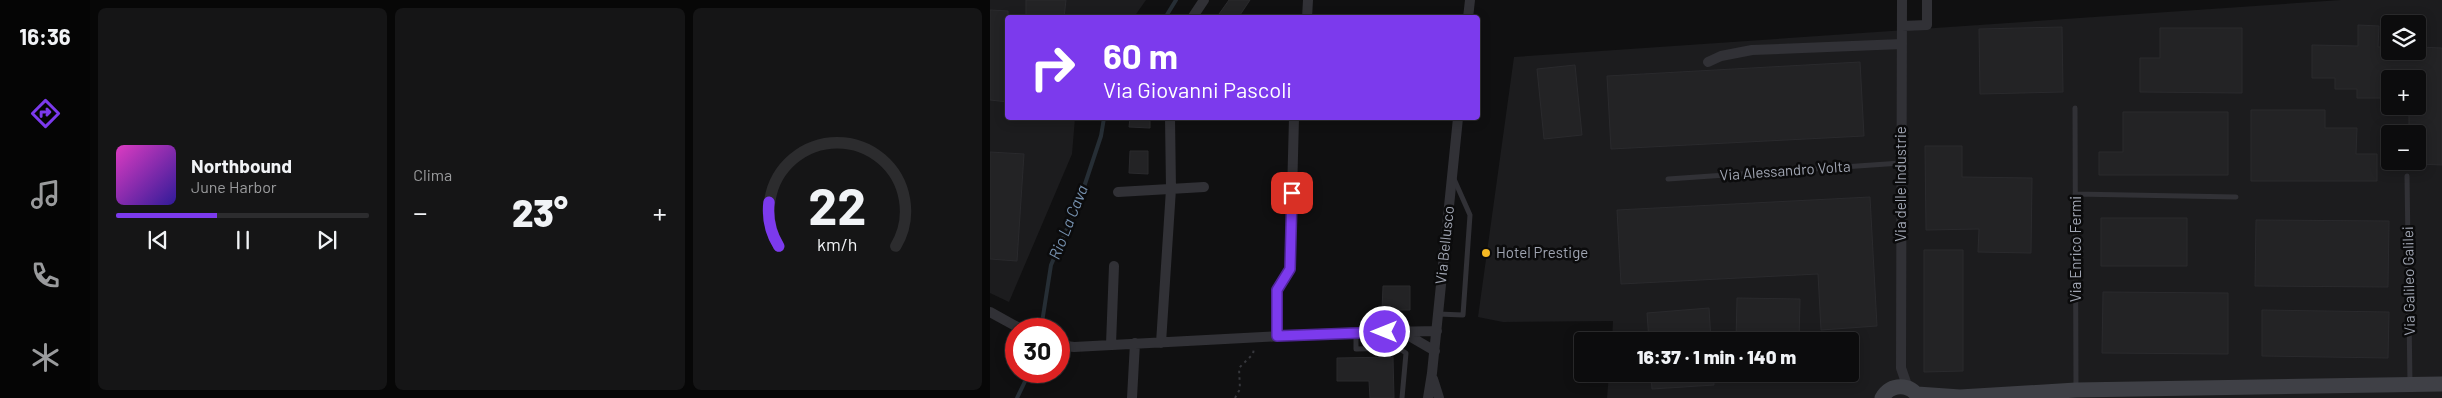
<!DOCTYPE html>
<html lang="it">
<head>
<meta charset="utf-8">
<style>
	:root { --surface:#0c0c0d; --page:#151516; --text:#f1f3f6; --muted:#9a9b9d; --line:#2c2c2e; --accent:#7c3aed }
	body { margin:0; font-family:Barlow,sans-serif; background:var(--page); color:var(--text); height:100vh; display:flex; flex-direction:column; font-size:19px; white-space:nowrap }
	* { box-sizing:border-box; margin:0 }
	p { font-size:16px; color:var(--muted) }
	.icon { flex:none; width:28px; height:28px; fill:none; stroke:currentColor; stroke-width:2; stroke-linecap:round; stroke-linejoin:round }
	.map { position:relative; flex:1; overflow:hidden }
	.sheet { display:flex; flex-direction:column; gap:8px; padding:8px; background:#070707; width:900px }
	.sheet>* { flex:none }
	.banner { position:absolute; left:15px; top:15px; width:475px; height:105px; border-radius:5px; box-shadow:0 2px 12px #0003,0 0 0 1px var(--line); background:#7c3aed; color:#fff; overflow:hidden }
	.tools { position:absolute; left:1391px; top:15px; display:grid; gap:10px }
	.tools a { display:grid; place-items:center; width:45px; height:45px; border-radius:5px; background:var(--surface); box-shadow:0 2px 12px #0003,0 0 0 1px var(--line); font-size:25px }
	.speed { position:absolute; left:15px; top:318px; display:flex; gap:10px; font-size:25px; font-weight:700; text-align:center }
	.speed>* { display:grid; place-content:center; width:65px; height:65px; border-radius:50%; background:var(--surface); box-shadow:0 2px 12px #0003,0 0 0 1px var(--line); line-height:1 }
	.speed .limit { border:8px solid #d22; background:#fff; color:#111 }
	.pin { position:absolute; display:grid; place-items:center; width:42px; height:42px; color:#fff; margin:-21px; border-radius:10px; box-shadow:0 2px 8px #0006 }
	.me { position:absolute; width:55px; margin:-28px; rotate:270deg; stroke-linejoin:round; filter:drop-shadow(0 0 4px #0008) }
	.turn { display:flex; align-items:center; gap:18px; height:105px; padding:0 15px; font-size:22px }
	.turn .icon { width:65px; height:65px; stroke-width:2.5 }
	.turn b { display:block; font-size:35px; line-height:42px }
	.big { font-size:38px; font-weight:800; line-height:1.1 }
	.sheet .card { flex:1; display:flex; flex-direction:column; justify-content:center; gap:8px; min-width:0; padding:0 18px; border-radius:8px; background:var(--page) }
	.sheet .dial { align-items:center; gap:0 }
	.dial svg { height:130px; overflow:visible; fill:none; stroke:var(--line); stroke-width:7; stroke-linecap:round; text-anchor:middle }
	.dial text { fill:var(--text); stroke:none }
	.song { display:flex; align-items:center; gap:15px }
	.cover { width:60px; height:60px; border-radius:8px; background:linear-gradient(135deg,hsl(310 70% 55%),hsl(250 70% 35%)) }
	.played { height:5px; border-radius:2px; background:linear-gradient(90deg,var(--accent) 40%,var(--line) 40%) }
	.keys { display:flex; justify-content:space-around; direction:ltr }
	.heat { display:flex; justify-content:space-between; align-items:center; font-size:28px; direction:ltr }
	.sheet .tiles { flex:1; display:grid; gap:8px; grid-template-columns:repeat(3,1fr) }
	.trip { position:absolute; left:584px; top:332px; width:285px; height:50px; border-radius:5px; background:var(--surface); box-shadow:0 2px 12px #0003,0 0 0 1px var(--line); font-weight:800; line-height:50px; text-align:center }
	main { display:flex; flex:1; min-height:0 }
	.tabs { display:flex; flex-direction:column; width:90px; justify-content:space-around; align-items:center; background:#050505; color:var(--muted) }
	.tabs .icon { width:35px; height:35px }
	.tabs .active { color:var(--accent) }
	.tabs b { font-size:22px; color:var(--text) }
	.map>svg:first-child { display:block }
	.built { fill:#1c1c1e; fill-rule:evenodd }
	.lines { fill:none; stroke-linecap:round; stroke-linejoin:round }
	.stream { stroke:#262e35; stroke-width:4 }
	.building { fill:#232325; stroke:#2a2a2d }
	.path { stroke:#37383d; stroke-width:2; stroke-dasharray:2.5 4; stroke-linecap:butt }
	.service { stroke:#313136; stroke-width:5 }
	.minor { stroke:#313136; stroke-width:10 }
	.secondary { stroke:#3f4046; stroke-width:15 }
	.route-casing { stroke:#51269a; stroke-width:12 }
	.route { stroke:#7c3aed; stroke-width:9 }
	.poi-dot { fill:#f6b923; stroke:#0b0b0c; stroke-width:2 }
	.labels { text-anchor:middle; stroke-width:5; stroke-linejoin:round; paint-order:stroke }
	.street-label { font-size:15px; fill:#a0a5b2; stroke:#0b0b0c }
	.poi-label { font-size:15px; fill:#a0a5b2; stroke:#0b0b0c; text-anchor:start }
	.water-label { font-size:16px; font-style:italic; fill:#7691af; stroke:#0b0b0c }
</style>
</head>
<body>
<main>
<nav class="tabs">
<b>16:36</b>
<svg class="icon active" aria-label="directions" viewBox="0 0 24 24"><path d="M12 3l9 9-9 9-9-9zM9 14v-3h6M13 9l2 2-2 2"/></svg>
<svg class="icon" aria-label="music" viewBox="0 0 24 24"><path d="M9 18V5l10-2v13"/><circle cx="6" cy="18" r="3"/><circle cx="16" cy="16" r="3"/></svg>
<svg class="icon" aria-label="phone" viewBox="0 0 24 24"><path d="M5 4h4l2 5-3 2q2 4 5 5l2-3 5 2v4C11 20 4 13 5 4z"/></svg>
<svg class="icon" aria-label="climate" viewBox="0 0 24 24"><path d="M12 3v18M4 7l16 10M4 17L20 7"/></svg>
</nav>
<section class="sheet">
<div class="tiles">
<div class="card">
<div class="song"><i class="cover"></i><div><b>Northbound</b><p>June Harbor</p></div></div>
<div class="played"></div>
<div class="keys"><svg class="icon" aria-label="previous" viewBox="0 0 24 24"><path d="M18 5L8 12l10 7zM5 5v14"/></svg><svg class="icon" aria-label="pause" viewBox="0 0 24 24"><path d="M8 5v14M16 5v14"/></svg><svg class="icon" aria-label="next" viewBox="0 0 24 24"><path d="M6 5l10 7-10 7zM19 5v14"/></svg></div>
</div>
<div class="card"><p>Clima</p>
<div class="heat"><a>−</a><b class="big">23°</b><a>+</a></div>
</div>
<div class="card dial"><svg viewBox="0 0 100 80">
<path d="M14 69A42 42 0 1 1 86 69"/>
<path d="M14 69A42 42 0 0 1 8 42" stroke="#7c3aed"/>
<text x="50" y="56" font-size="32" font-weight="700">22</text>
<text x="50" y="72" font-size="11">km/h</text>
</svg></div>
</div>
</section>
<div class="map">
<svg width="1452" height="398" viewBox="0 0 1452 398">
	<rect width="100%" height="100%" fill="#101011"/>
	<path class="built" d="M 0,0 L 156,0 L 144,17 L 18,18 L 18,118 L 85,118 L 82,154 L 19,302 L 0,293 Z
		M 1351,0 L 1452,0 L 1452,398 L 617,398 L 619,374 L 860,374 L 860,341 L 622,341 L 623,321 L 513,322 L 488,317 L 524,57 ZM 1400,24 L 1428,24 L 1428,51 L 1400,51 ZM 1400,79 L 1428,79 L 1428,106 L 1400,106 ZM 1400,134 L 1428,134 L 1428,161 L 1400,161 Z"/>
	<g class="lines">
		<path class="stream" d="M 175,18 L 186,0
			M 51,329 L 61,265 L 90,199 L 111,136 L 114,118
			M 27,398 L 40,371"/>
	</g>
	<path class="building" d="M 36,0 L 76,0 L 74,18 L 36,18 Z
		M 239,0 L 260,0 L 248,18 L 235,18 L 229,14 Z
		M 0,10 L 18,11 L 18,102 L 0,100 Z
		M 1368,25 L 1389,26 L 1388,47 L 1400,47 L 1400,51 L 1428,51 L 1428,47 L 1452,48 L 1452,165 L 1428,164 L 1428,134 L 1419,134 L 1419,108 L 1428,108 L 1428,79 L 1400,79 L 1400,98 L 1367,98 L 1367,89 L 1345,89 L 1345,78 L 1322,78 L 1322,45 L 1368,46 Z
		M 1072,27 L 1073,92 L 990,94 L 989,29 Z
		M 1170,28 L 1252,28 L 1252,93 L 1150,92 L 1150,58 L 1170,58 Z
		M 870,62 L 874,136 L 621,149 L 617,76 Z
		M 585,65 L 592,135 L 554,139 L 547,69 Z
		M 1261,110 L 1335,110 L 1335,128 L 1367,128 L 1366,154 L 1387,154 L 1387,181 L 1261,181 Z
		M 1133,112 L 1238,112 L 1238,175 L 1109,175 L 1109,152 L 1133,152 Z
		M 140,118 L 160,118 L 160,128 L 139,127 Z
		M 935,146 L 972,146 L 972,177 L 1042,178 L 1041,253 L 988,252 L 989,229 L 936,230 Z
		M 140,151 L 158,151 L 158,174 L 139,173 Z
		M 0,152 L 34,154 L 27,261 L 0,259 Z
		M 880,197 L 887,326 L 831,330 L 828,274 L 631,284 L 627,210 Z
		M 1111,218 L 1197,218 L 1197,266 L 1111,266 Z
		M 1266,220 L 1399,221 L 1398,287 L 1265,286 Z
		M 934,250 L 973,250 L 973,371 L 934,372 Z
		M 393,286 L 420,286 L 420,310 L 392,310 Z
		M 1113,292 L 1238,293 L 1238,354 L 1112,353 Z
		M 747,298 L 810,299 L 809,341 L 746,341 Z
		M 719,308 L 721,341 L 659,341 L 657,313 Z
		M 1272,310 L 1399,312 L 1398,358 L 1272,356 Z
		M 403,357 L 404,398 L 380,398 L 379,381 L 347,381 L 347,358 Z
		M 661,374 L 723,374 L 724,385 L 662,389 Z"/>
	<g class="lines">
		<path class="path" d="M 245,398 L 250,389 L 249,368 L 263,354 L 264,348"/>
		<path class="service" d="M 1085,108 L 1086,388
			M 1417,176 L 1420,383
			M 678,179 L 911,163
			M 1085,194 L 1246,197
			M 448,314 L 473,315 L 480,215 L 464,179
			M 366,333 L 366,349 L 408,348 L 416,353 L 412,398"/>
		<path class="minor" d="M 912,0 L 911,368 L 918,388
			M 202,18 L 214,0
			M 317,18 L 318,0
			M 478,18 L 480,0
			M 912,26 L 937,25 L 937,0
			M 718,62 L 731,56 L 762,50 L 912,44
			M 128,192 L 214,187
			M 0,312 L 31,329
			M 414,333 L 445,351
			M 287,336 L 287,290 L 300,269 L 304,118
			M 171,343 L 181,189 L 180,118
			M 121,344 L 124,266
			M 69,345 L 84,347 L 349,333 L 447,331
			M 443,379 L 449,398
			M 142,398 L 145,343
			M 438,398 L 442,373 L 468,118"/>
		<path class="secondary" d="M 927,394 L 970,397 L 1086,390 L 1452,384
			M 892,398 C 901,383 920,383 929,398"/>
	</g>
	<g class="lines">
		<g class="route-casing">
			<path id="route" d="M 302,193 L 300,269 L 287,290 L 287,336 L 395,332"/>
		</g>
		<use href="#route" class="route"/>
	</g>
	<circle class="poi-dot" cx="496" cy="253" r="5"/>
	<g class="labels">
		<g class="street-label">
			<text transform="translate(795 171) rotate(-4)" y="5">Via Alessandro Volta</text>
			<text transform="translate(911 184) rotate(-90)" y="5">Via delle Industrie</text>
			<text transform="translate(455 245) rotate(-84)" y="5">Via Bellusco</text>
			<text transform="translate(1086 249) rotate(-90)" y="5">Via Enrico Fermi</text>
			<text transform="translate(1419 281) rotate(-91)" y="5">Via Galileo Galilei</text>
		</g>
		<g class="poi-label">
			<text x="506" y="258">Hotel Prestige</text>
		</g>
		<g class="water-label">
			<text transform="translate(78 222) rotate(-68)" y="6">Rio La Cava</text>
		</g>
	</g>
</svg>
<div class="tools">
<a><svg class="icon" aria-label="layers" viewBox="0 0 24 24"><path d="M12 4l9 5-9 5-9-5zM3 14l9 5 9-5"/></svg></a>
<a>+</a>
<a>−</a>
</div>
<div class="speed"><div class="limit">30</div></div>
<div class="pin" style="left:302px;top:193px;background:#d93025"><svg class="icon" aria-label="arrive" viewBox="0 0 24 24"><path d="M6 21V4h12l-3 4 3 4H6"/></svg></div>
<svg class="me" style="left:395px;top:332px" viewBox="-20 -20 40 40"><circle r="17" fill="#7c3aed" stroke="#fff" stroke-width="3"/><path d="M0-11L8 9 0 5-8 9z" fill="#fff"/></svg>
<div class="trip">16:37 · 1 min · 140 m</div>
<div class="banner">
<div class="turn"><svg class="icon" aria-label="right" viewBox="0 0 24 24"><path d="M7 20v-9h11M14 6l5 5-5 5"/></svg><div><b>60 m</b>Via Giovanni Pascoli</div></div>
</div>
</div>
</main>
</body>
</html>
